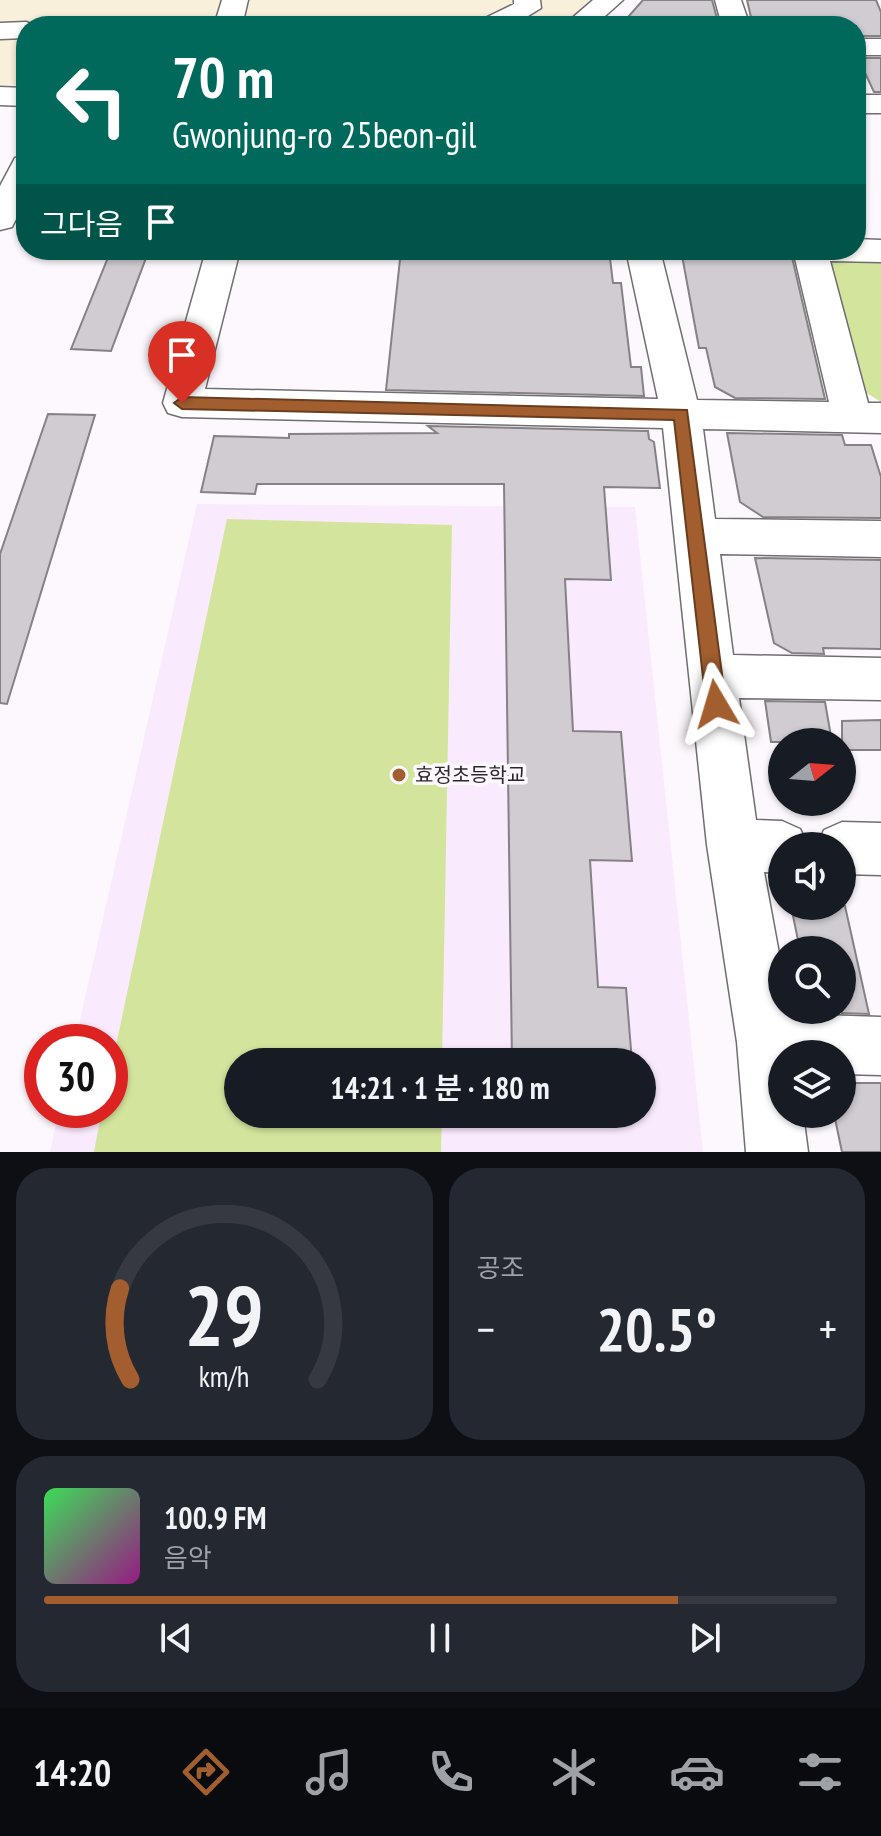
<!DOCTYPE html>
<html lang="ko">
<head>
<meta charset="utf-8">
<style>
	:root { --surface:#171b24; --page:#242831; --text:#f1f3f6; --muted:#9ea1a6; --line:#363941; --accent:#a25e2f }
	body { margin:0; font-family:"PT Sans Narrow","Noto Sans KR",sans-serif; background:var(--page); color:var(--text); height:100vh; display:flex; flex-direction:column; font-size:30px; white-space:nowrap }
	* { box-sizing:border-box; margin:0 }
	p { font-size:26px; color:var(--muted) }
	.icon { flex:none; width:44px; height:44px; fill:none; stroke:currentColor; stroke-width:2; stroke-linecap:round; stroke-linejoin:round }
	.map { position:relative; height:1152px; overflow:hidden }
	.drawer { display:flex; flex-direction:column; gap:16px; padding:16px; background:#0d0f14; flex:1 }
	.drawer>* { flex:none }
	.hud { position:absolute; left:16px; top:16px; width:850px; height:244px; border-radius:32px; box-shadow:0 2px 6px #0004; background:#00695c; color:#fff; overflow:hidden }
	.needle { width:52px; rotate:73deg }
	.tools { position:absolute; left:768px; top:728px; display:grid; gap:16px }
	.tools a { display:grid; place-items:center; width:88px; height:88px; border-radius:50%; background:var(--surface); box-shadow:0 2px 6px #0004; font-size:40px }
	.speed { position:absolute; left:24px; top:1024px; display:flex; gap:16px; font-size:40px; font-weight:700; text-align:center }
	.speed>* { display:grid; place-content:center; width:104px; height:104px; border-radius:50%; background:var(--surface); box-shadow:0 2px 6px #0004; line-height:1 }
	.speed .limit { border:12px solid #d22; background:#fff; color:#111 }
	.pin { position:absolute; display:grid; place-items:center; width:68px; height:68px; color:#fff; margin:-82px -34px; border-radius:50% 50% 50% 0; rotate:-45deg; box-shadow:0 0 8px #0007 }
	.pin .icon { rotate:45deg }
	.me { position:absolute; width:88px; margin:-44px; rotate:353deg; stroke-linejoin:round; filter:drop-shadow(0 0 6px #0008) }
	.turn { display:flex; align-items:center; gap:28px; height:168px; padding:0 24px; font-size:36px }
	.turn .icon { width:104px; height:104px; stroke-width:2.5 }
	.turn b { display:block; font-size:56px; line-height:68px }
	.then { display:flex; align-items:center; height:76px; padding:0 24px; background:#0003; gap:16px; font-size:30px }
	.big { font-size:60px; font-weight:600; line-height:1.1 }
	.drawer .widget { flex:1; display:flex; flex-direction:column; justify-content:center; gap:12px; min-width:0; padding:0 28px; border-radius:32px; background:var(--page) }
	.drawer .dial { align-items:center; gap:0 }
	.dial svg { height:208px; overflow:visible; fill:none; stroke:var(--line); stroke-width:7; stroke-linecap:round; text-anchor:middle }
	.dial text { fill:var(--text); stroke:none }
	.song { display:flex; align-items:center; gap:24px }
	.cover { width:96px; height:96px; border-radius:12px; background:linear-gradient(135deg,hsl(130 70% 55%),hsl(310 70% 35%)) }
	.played { height:8px; border-radius:4px; background:linear-gradient(90deg,var(--accent) 80%,var(--line) 80%) }
	.keys { display:flex; justify-content:space-around; direction:ltr }
	.heat { display:flex; justify-content:space-between; align-items:center; font-size:44px; direction:ltr }
	.drawer .tiles { flex:1; display:grid; gap:16px; grid-template-columns:1fr 1fr }
	.widget:last-child { grid-column:span 2 }
	.trip { position:absolute; left:224px; top:1048px; width:432px; height:80px; border-radius:40px; background:var(--surface); box-shadow:0 2px 6px #0004; font-weight:600; line-height:80px; text-align:center }
	.dock { display:flex; height:128px; justify-content:space-around; align-items:center; background:#090b0e; color:var(--muted) }
	.dock .icon { width:56px; height:56px }
	.dock .on { color:var(--accent) }
	.dock b { font-size:36px; color:var(--text) }
	.map>svg:first-child { display:block }
	.commercial { fill:#f8f0da }
	.education { fill:#faeafd; fill-rule:evenodd }
	.green { fill:#d3e59d }
	.building { fill:#d0ccd1; stroke:#858185; stroke-width:2 }
	.lines { fill:none; stroke-linecap:round; stroke-linejoin:round }
	.minor-casing { stroke:#716d71; stroke-width:3 }
	.minor { fill:#fff; fill-rule:evenodd }
	.route { fill:#a25e2f; stroke:#693d1f; stroke-width:2 }
	.poi-dot { fill:#a25e2f; stroke:#fdf8fd; stroke-width:3 }
	.labels { text-anchor:middle; stroke-width:7; stroke-linejoin:round; paint-order:stroke }
	.poi-label { font-size:20px; fill:#2a282a; stroke:#fdf8fd; text-anchor:start }
</style>
</head>
<body>
<div class="map">
<svg width="881" height="1152" viewBox="0 0 881 1152">
	<rect width="100%" height="100%" fill="#fdf8fd"/>
	<path class="commercial" d="M 0,0 L 592,0 L 561,26 L 26,26 L 26,85 L 0,85 Z"/>
	<path class="education" d="M 197,504 L 635,507 L 703,1152 L 50,1152 L 59,1110 L 110,1110 L 110,1042 L 75,1042 ZM 238,1062 L 642,1062 L 642,1114 L 238,1114 Z"/>
	<path class="green" d="M 831,261 L 881,263 L 881,402 L 857,387 L 823,267 Z
		M 227,519 L 452,525 L 442,1062 L 238,1062 L 238,1114 L 442,1114 L 441,1152 L 94,1152 L 102,1110 L 110,1110 L 110,1074 Z"/>
	<path class="building" d="M 643,0 L 712,0 L 719,26 L 621,25 Z
		M 747,0 L 876,0 L 881,12 L 881,36 L 856,36 L 856,26 L 753,26 Z
		M 858,58 L 881,58 L 881,92 L 874,92 Z
		M 111,250 L 149,250 L 111,351 L 71,349 Z
		M 401,250 L 609,250 L 613,283 L 621,283 L 631,367 L 641,367 L 644,396 L 386,390 Z
		M 681,250 L 791,253 L 825,399 L 735,398 L 715,387 L 706,348 L 699,348 Z
		M 48,414 L 95,415 L 7,704 L 0,703 L 0,554 Z
		M 428,426 L 648,431 L 649,439 L 654,442 L 660,488 L 604,487 L 611,580 L 565,579 L 573,731 L 621,732 L 632,861 L 590,860 L 598,987 L 626,988 L 632,1062 L 512,1062 L 504,484 L 257,484 L 255,494 L 201,492 L 214,436 L 289,438 L 289,434 L 437,433 Z
		M 727,433 L 842,435 L 845,445 L 871,445 L 881,477 L 881,518 L 763,517 L 740,502 Z
		M 755,558 L 881,560 L 881,649 L 823,648 L 824,654 L 792,653 L 774,643 Z
		M 765,701 L 825,702 L 832,742 L 771,742 Z
		M 881,720 L 881,750 L 842,750 L 842,721 Z
		M 791,906 L 845,906 L 869,1014 L 842,1013 L 842,950 L 800,950 Z
		M 842,1083 L 881,1083 L 881,1152 L 842,1152 L 834,1114 L 842,1114 Z"/>
	<g class="lines">
		<g class="minor-casing">
			<path id="minor" d="M 222,0 L 248,0 L 242,26 L 214,26 Z
				M 514,0 L 540,0 L 541,8 L 512,26 L 477,26 L 481,20 L 514,4 Z
				M 593,0 L 623,0 L 594,26 L 563,26 Z
				M 715,0 L 741,0 L 750,26 L 722,26 Z
				M 26,22 L 37,26 L 26,26 L 26,38 L 0,39 L 0,23 Z
				M 856,39 L 881,39 L 881,55 L 856,55 Z
				M 0,87 L 26,88 L 26,106 L 0,105 Z
				M 856,95 L 881,95 L 881,113 L 856,113 Z
				M 26,156 L 26,199 L 12,227 L 0,230 L 0,186 L 15,158 Z
				M 856,239 L 881,240 L 881,262 L 830,261 L 868,403 L 881,403 L 881,433 L 703,429 L 715,519 L 881,521 L 881,557 L 720,554 L 733,655 L 881,658 L 881,700 L 739,698 L 756,820 L 782,821 L 800,829 L 808,846 L 782,846 L 782,873 L 764,872 L 782,970 L 782,1010 L 789,1010 L 790,1014 L 881,1017 L 881,1075 L 842,1074 L 842,1054 L 782,1054 L 782,1114 L 803,1114 L 808,1152 L 746,1152 L 737,1042 L 707,845 L 663,428 L 182,417 L 168,413 L 163,403 L 206,250 L 240,250 L 205,389 L 658,399 L 626,250 L 660,250 L 697,400 L 829,402 L 793,250 L 856,250 Z
				M 842,822 L 881,823 L 881,875 L 842,874 L 842,846 L 817,846 L 824,830 Z"/>
		</g>
		<use href="#minor" class="minor"/>
	</g>
	<path class="route" d="M 182,397 L 687,410 L 726,704 L 723,710 L 716,713 L 706,704 L 674,420 L 182,409 L 174,403 Z"/>
	<circle class="poi-dot" cx="399" cy="775" r="8"/>
	<g class="labels">
		<g class="poi-label">
			<text x="415" y="782">효정초등학교</text>
		</g>
	</g>
</svg>
<div class="tools">
<a><svg class="needle" viewBox="-14 -14 28 28"><path d="M0-13l5 13h-10z" fill="#e53935"/><path d="M0 13l5-13h-10z" fill="#9ea1a6"/></svg></a>
<a><svg class="icon" aria-label="sound" viewBox="0 0 24 24"><path d="M4 9h4l5-4v14l-5-4H4zM17 9q2 3 0 6"/></svg></a>
<a><svg class="icon" aria-label="search" viewBox="0 0 24 24"><circle cx="10" cy="10" r="6"/><path d="M15 15l6 6"/></svg></a>
<a><svg class="icon" aria-label="layers" viewBox="0 0 24 24"><path d="M12 4l9 5-9 5-9-5zM3 14l9 5 9-5"/></svg></a>
</div>
<div class="speed"><div class="limit">30</div></div>
<div class="pin" style="left:182px;top:403px;background:#d93025"><svg class="icon" aria-label="arrive" viewBox="0 0 24 24"><path d="M6 21V4h12l-3 4 3 4H6"/></svg></div>
<svg class="me" style="left:716px;top:704px" viewBox="-20 -20 40 40"><path d="M0-17L14 15 0 8-14 15z" fill="#a25e2f" stroke="#fff" stroke-width="4"/></svg>
<div class="trip">14:21 · 1 분 · 180 m</div>
<div class="hud">
<div class="turn"><svg class="icon" aria-label="left" viewBox="0 0 24 24"><path d="M17 20v-9H6M10 6l-5 5 5 5"/></svg><div><b>70 m</b>Gwonjung-ro 25beon-gil</div></div>
<div class="then">그다음<svg class="icon" aria-label="arrive" viewBox="0 0 24 24"><path d="M6 21V4h12l-3 4 3 4H6"/></svg></div>
</div>
</div>
<section class="drawer">
<div class="tiles">
<div class="widget dial"><svg viewBox="0 0 100 80">
<path d="M14 69A42 42 0 1 1 86 69"/>
<path d="M14 69A42 42 0 0 1 10 34" stroke="#a25e2f"/>
<text x="50" y="56" font-size="32" font-weight="700">29</text>
<text x="50" y="72" font-size="11">km/h</text>
</svg></div>
<div class="widget"><p>공조</p>
<div class="heat"><a>−</a><b class="big">20.5°</b><a>+</a></div>
</div>
<div class="widget">
<div class="song"><i class="cover"></i><div><b>100.9 FM</b><p>음악</p></div></div>
<div class="played"></div>
<div class="keys"><svg class="icon" aria-label="previous" viewBox="0 0 24 24"><path d="M18 5L8 12l10 7zM5 5v14"/></svg><svg class="icon" aria-label="pause" viewBox="0 0 24 24"><path d="M8 5v14M16 5v14"/></svg><svg class="icon" aria-label="next" viewBox="0 0 24 24"><path d="M6 5l10 7-10 7zM19 5v14"/></svg></div>
</div>
</div>
</section>
<nav class="dock">
<b>14:20</b>
<svg class="icon on" aria-label="directions" viewBox="0 0 24 24"><path d="M12 3l9 9-9 9-9-9zM9 14v-3h6M13 9l2 2-2 2"/></svg>
<svg class="icon" aria-label="music" viewBox="0 0 24 24"><path d="M9 18V5l10-2v13"/><circle cx="6" cy="18" r="3"/><circle cx="16" cy="16" r="3"/></svg>
<svg class="icon" aria-label="phone" viewBox="0 0 24 24"><path d="M5 4h4l2 5-3 2q2 4 5 5l2-3 5 2v4C11 20 4 13 5 4z"/></svg>
<svg class="icon" aria-label="climate" viewBox="0 0 24 24"><path d="M12 3v18M4 7l16 10M4 17L20 7"/></svg>
<svg class="icon" aria-label="car" viewBox="0 0 24 24"><path d="M5 17H2v-5l4-1 3-4h7l3 4 3 1v5h-3M9 17h6M6 11h13"/><circle cx="7" cy="17" r="2"/><circle cx="17" cy="17" r="2"/></svg>
<svg class="icon" aria-label="filters" viewBox="0 0 24 24"><path d="M4 7h16M4 17h16"/><circle cx="9" cy="7" r="2"/><circle cx="15" cy="17" r="2"/></svg>
</nav>
</body>
</html>
